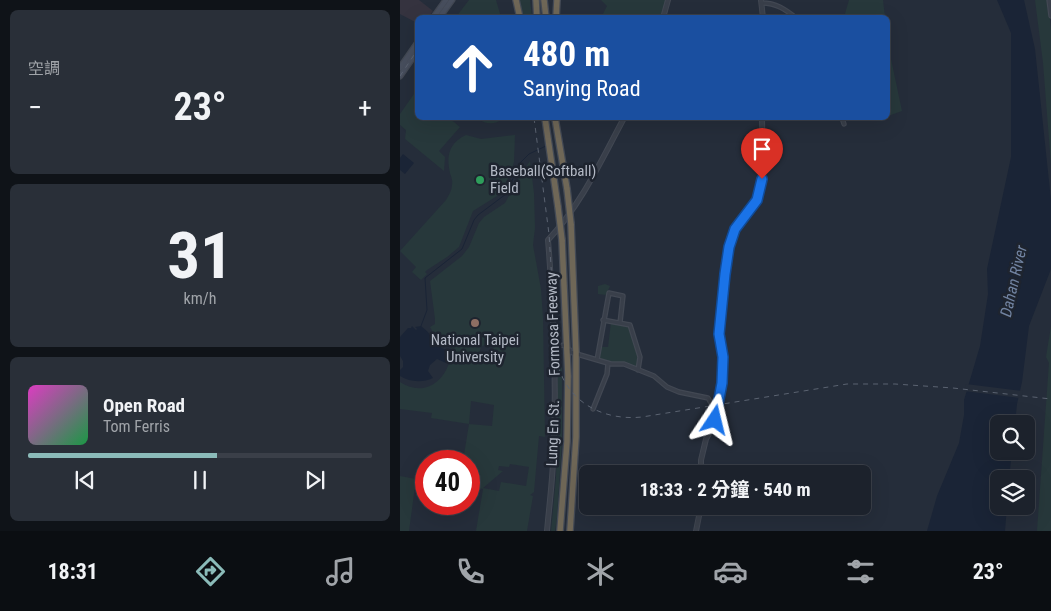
<!DOCTYPE html>
<html lang="zh-TW">
<head>
<meta charset="utf-8">
<style>
	:root { --surface:#1c222c; --page:#292f38; --text:#f1f3f6; --muted:#a0a4a9; --line:#3a3f48; --accent:#8bbbb9 }
	body { margin:0; font-family:"Roboto Condensed","Noto Sans TC",sans-serif; background:var(--page); color:var(--text); height:100vh; display:flex; flex-direction:column; font-size:19px; white-space:nowrap }
	* { box-sizing:border-box; margin:0 }
	p { font-size:16px; color:var(--muted) }
	.icon { flex:none; width:28px; height:28px; fill:none; stroke:currentColor; stroke-width:2; stroke-linecap:round; stroke-linejoin:round }
	.map { position:relative; flex:1; overflow:hidden }
	.details { display:flex; flex-direction:column; gap:10px; padding:10px; background:#0f1318; width:400px }
	.details>* { flex:none }
	.banner { position:absolute; left:15px; top:15px; width:475px; height:105px; border-radius:8px; box-shadow:0 5px 20px #0002,0 0 0 1px var(--line); background:#1a4fa0; color:#fff; overflow:hidden }
	.fabs { position:absolute; left:590px; top:415px; display:grid; gap:10px }
	.fabs a { display:grid; place-items:center; width:45px; height:45px; border-radius:8px; background:var(--surface); box-shadow:0 5px 20px #0002,0 0 0 1px var(--line); font-size:25px }
	.speed { position:absolute; left:15px; top:450px; display:flex; gap:10px; font-size:25px; font-weight:700; text-align:center }
	.speed>* { display:grid; place-content:center; width:65px; height:65px; border-radius:50%; background:var(--surface); box-shadow:0 5px 20px #0002,0 0 0 1px var(--line); line-height:1 }
	.speed .limit { border:8px solid #d22; background:#fff; color:#111 }
	.pin { position:absolute; display:grid; place-items:center; width:42px; height:42px; color:#fff; margin:-51px -21px; border-radius:50% 50% 50% 0; rotate:-45deg; box-shadow:0 0 5px #0007 }
	.pin .icon { rotate:45deg }
	.me { position:absolute; width:55px; margin:-28px; rotate:10deg; stroke-linejoin:round; filter:drop-shadow(0 0 4px #0008) }
	.turn { display:flex; align-items:center; gap:18px; height:105px; padding:0 25px; font-size:22px }
	.turn .icon { width:65px; height:65px; stroke-width:2.5 }
	.turn b { display:block; font-size:35px; line-height:42px }
	.big { font-size:38px; font-weight:700; line-height:1.1 }
	.details .card { flex:1; display:flex; flex-direction:column; justify-content:center; gap:8px; min-width:0; padding:0 18px; border-radius:8px; background:var(--page) }
	.details .dial { align-items:center; gap:0 }
	.dial b { font-size:65px; line-height:1 }
	.song { display:flex; align-items:center; gap:15px }
	.cover { width:60px; height:60px; border-radius:8px; background:linear-gradient(135deg,hsl(310 70% 55%),hsl(140 70% 35%)) }
	.played { height:5px; border-radius:2px; background:linear-gradient(90deg,var(--accent) 55%,var(--line) 55%) }
	.keys { display:flex; justify-content:space-around; direction:ltr }
	.heat { display:flex; justify-content:space-between; align-items:center; font-size:28px; direction:ltr }
	.trip { position:absolute; left:179px; top:465px; width:292px; height:50px; border-radius:8px; background:var(--surface); box-shadow:0 5px 20px #0002,0 0 0 1px var(--line); font-weight:700; line-height:50px; text-align:center }
	.tabs { display:flex; height:80px; justify-content:space-around; align-items:center; background:#0b0e12; color:var(--muted) }
	.tabs .icon { width:35px; height:35px }
	.tabs .active { color:var(--accent) }
	.tabs b { font-size:22px; color:var(--text) }
	main { display:flex; flex:1; min-height:0 }
	.map>svg:first-child { display:block }
	.medical { fill:#35333f }
	.green { fill:#27383b; fill-rule:evenodd }
	.water { fill:#1a2436 }
	.pier { fill:#252d3a }
	.lines { fill:none; stroke-linecap:round; stroke-linejoin:round }
	.stream { stroke:#1a2436; stroke-width:1 }
	.minor-casing { stroke:#424853; stroke-width:5.5 }
	.tertiary-casing { stroke:#424853; stroke-width:6 }
	.secondary-casing { stroke:#424853; stroke-width:7 }
	.motorway-casing { stroke:#444a55; stroke-width:8 }
	.minor { stroke:#393f4a; stroke-width:3 }
	.tertiary { stroke:#393f4a; stroke-width:4 }
	.secondary { stroke:#474e5d; stroke-width:4.5 }
	.motorway { stroke:#6f6757; stroke-width:5.5 }
	.rail { stroke:#5b6371; stroke-width:1; stroke-dasharray:5 5; stroke-linecap:butt }
	.motorway-bridge-casing { stroke:#444a55; stroke-width:8; stroke-linecap:butt }
	.motorway-bridge { stroke:#6f6757; stroke-width:5.5 }
	.route-casing { stroke:#114b97; stroke-width:12 }
	.route { stroke:#1a73e8; stroke-width:9 }
	.leisure-dot { fill:#2e9e5b; stroke:#1e242f; stroke-width:2 }
	.education-dot { fill:#8d6e63; stroke:#1e242f; stroke-width:2 }
	.labels { text-anchor:middle; stroke-width:5; stroke-linejoin:round; paint-order:stroke }
	.poi-label { font-size:15px; fill:#b4bac6; stroke:#1e242f; text-anchor:start }
	.street-label { font-size:15px; fill:#b4bac6; stroke:#1e242f }
	.water-label { font-size:16px; font-style:italic; fill:#7183a1; stroke:#1e242f }
</style>
</head>
<body>
<main>
<section class="details">
<div class="card"><p>空調</p>
<div class="heat"><a>−</a><b class="big">23°</b><a>+</a></div>
</div>
<div class="card dial"><b>31</b><p>km/h</p></div>
<div class="card">
<div class="song"><i class="cover"></i><div><b>Open Road</b><p>Tom Ferris</p></div></div>
<div class="played"></div>
<div class="keys"><svg class="icon" aria-label="previous" viewBox="0 0 24 24"><path d="M18 5L8 12l10 7zM5 5v14"/></svg><svg class="icon" aria-label="pause" viewBox="0 0 24 24"><path d="M8 5v14M16 5v14"/></svg><svg class="icon" aria-label="next" viewBox="0 0 24 24"><path d="M6 5l10 7-10 7zM19 5v14"/></svg></div>
</div>
</section>
<div class="map">
<svg width="651" height="531" viewBox="0 0 651 531">
	<rect width="100%" height="100%" fill="#252d3a"/>
	<path class="medical" d="M 0,0 L 19,0 L 33,11 L 28,17 L 18,18 L 17,23 L 0,14 Z"/>
	<path class="green" d="M 69,0 L 96,0 L 101,17 L 56,17 Z
		M 119,0 L 130,0 L 132,17 L 124,17 Z
		M 201,0 L 266,0 L 261,17 L 201,18 L 207,6 Z
		M 449,0 L 483,0 L 485,17 L 444,17 Z
		M 635,0 L 648,0 L 651,30 L 651,165 L 643,63 Z
		M 488,35 L 490,54 L 502,111 L 488,116 Z
		M 16,91 L 18,118 L 49,118 L 60,127 L 39,151 L 45,157 L 44,171 L 5,139 L 6,130 L 0,125 L 0,114 Z
		M 77,118 L 104,118 C 95,125 86,125 77,118 Z
		M 66,135 L 81,139 L 115,135 L 114,162 L 109,177 L 97,196 L 73,211 L 59,247 L 47,257 L 27,270 L 25,272 L 27,274 L 21,280 L 12,272 L 16,267 L 0,251 L 46,200 C 49,195 52,190 52,185 C 53,180 51,177 50,173 C 46,156 49,143 66,135 Z
		M 130,161 L 134,193 L 135,228 L 133,245 L 141,289 L 143,318 L 145,437 L 139,436 L 134,492 L 130,495 L 133,496 L 127,531 L 76,531 L 83,489 L 69,486 L 69,461 L 63,461 L 69,424 L 31,418 L 32,413 L 0,409 L 0,382 C 27,400 52,376 51,348 C 41,343 35,337 30,327 L 35,324 L 35,319 L 30,281 L 62,256 L 69,247 L 79,223 L 84,217 L 105,203 L 120,176 L 127,177 L 129,173 L 126,167 ZM 86,344 L 91,345 L 95,351 L 94,356 L 89,360 L 84,359 L 79,354 L 81,347 ZM 71,401 L 94,405 L 92,426 L 69,424 ZM 110,464 L 129,467 L 126,486 L 101,482 L 99,491 L 83,488 L 103,471 L 98,470 L 99,466 L 109,467 Z
		M 205,284 L 210,286 L 206,295 L 198,294 L 198,286 Z
		M 211,322 L 228,324 L 240,357 L 238,370 C 223,364 212,365 197,360 L 199,347 L 208,347 Z
		M 651,326 L 651,531 L 637,531 L 649,363 L 646,357 Z
		M 158,360 L 162,368 L 162,440 L 157,518 L 155,531 L 151,531 L 156,477 Z
		M 0,476 L 16,479 L 9,531 L 0,531 Z"/>
	<path class="water" d="M 597,0 L 624,0 L 635,49 L 651,200 L 651,269 L 629,326 L 622,382 L 617,404 L 615,424 L 599,424 L 599,451 L 612,451 L 609,479 L 599,479 L 599,506 L 607,506 L 605,531 L 527,531 L 537,496 L 559,443 L 564,415 L 564,400 L 580,346 L 588,294 L 587,269 L 611,157 L 611,33 Z
		M 3,154 L 14,163 L 5,174 L 0,170 L 0,158 Z
		M 12,326 L 16,330 L 17,329 L 15,327 L 21,326 L 28,332 L 36,345 L 48,351 L 46,363 L 37,359 L 30,365 L 28,371 L 33,378 C 22,383 10,382 0,376 L 0,370 L 3,367 L 3,361 L 0,356 L 0,337 L 8,328 L 11,328 Z"/>
	<path class="pier" d="M 566,384 L 623,391 L 621,398 L 564,391 Z"/>
	<g class="lines">
		<path class="stream" d="M 21,326 L 27,310 L 25,278 L 62,249 L 74,220 L 78,215 L 106,194 L 120,163 L 129,154 L 148,145
			M 626,427 L 635,428"/>
		<g class="minor-casing">
			<path id="minor" d="M 649,0 L 651,16
				M 362,3 C 376,3 385,9 396,18
				M 442,118 L 444,124
				M 203,320 L 230,325 L 240,357 L 238,370
				M 154,346 L 166,345
				M 170,350 L 170,352 L 211,364 L 224,364 L 254,376 L 267,387 L 279,392 L 308,398 L 316,412
				M 197,360 L 209,293 L 223,296 L 220,323
				M 193,409 L 207,374 L 208,363"/>
		</g>
		<g class="tertiary-casing">
			<path id="tertiary" d="M 361,0 L 363,18
				M 263,18 L 268,0
				M 301,474 L 301,460 L 306,439 L 314,425 L 322,383 L 323,357 L 319,334 L 325,274 L 329,247 L 335,229 L 356,203 L 359,195 L 363,165 L 362,118
				M 147,531 C 149,508 152,485 153,462 C 157,388 154,313 148,240 C 181,205 202,159 224,118
				M 296,531 L 301,506"/>
		</g>
		<g class="secondary-casing">
			<path id="secondary" d="M 33,18 L 46,0
				M 39,18 L 52,0
				M 0,68 L 18,42
				M 0,76 L 18,50"/>
		</g>
		<g class="motorway-casing">
			<path id="motorway" d="M 116,0 L 120,18
				M 136,0 L 137,18
				M 144,0 L 146,18
				M 156,18 L 157,0
				M 145,118 L 158,207
				M 155,118 L 167,189
				M 160,531 L 167,442 L 168,376 L 162,240
				M 170,531 L 176,437 L 176,352 L 171,224"/>
		</g>
		<use href="#minor" class="minor"/>
		<use href="#tertiary" class="tertiary"/>
		<use href="#secondary" class="secondary"/>
		<use href="#motorway" class="motorway"/>
		<path class="rail" d="M 0,76 L 18,49
			M 134,118 L 149,234 L 157,362 C 167,403 204,421 242,417 L 447,384 L 495,384 L 553,388 L 651,399"/>
		<g class="motorway-bridge-casing">
			<path id="motorway-bridge" d="M 167,189 L 171,224
				M 158,207 L 162,240"/>
		</g>
		<use href="#motorway-bridge" class="motorway-bridge"/>
	</g>
	<g class="lines">
		<g class="route-casing">
			<path id="route" d="M 315,420 L 322,383 L 323,357 L 319,334 L 325,274 L 329,247 L 335,229 L 357,200 L 362,179"/>
		</g>
		<use href="#route" class="route"/>
	</g>
	<circle class="leisure-dot" cx="80" cy="180" r="5"/>
	<circle class="education-dot" cx="75" cy="323" r="5"/>
	<g class="labels">
		<g class="poi-label">
			<text x="90" y="176">Baseball(Softball)<tspan x="90" dy="17">Field</tspan></text>
			<text x="75" y="345" text-anchor="middle">National Taipei<tspan x="75" dy="17">University</tspan></text>
		</g>
		<g class="street-label">
			<text transform="translate(153 324) rotate(-92)" y="5">Formosa Freeway</text>
			<text transform="translate(153 433) rotate(-88)" y="5">Lung En St.</text>
		</g>
		<g class="water-label">
			<text transform="translate(613 281) rotate(-77)" y="6">Dahan River</text>
		</g>
	</g>
</svg>
<div class="fabs">
<a><svg class="icon" aria-label="search" viewBox="0 0 24 24"><circle cx="10" cy="10" r="6"/><path d="M15 15l6 6"/></svg></a>
<a><svg class="icon" aria-label="layers" viewBox="0 0 24 24"><path d="M12 4l9 5-9 5-9-5zM3 14l9 5 9-5"/></svg></a>
</div>
<div class="speed"><div class="limit">40</div></div>
<div class="pin" style="left:362px;top:179px;background:#d93025"><svg class="icon" aria-label="arrive" viewBox="0 0 24 24"><path d="M6 21V4h12l-3 4 3 4H6"/></svg></div>
<svg class="me" style="left:315px;top:420px" viewBox="-20 -20 40 40"><path d="M0-17L14 15 0 8-14 15z" fill="#1a73e8" stroke="#fff" stroke-width="4"/></svg>
<div class="trip">18:33 · 2 分鐘 · 540 m</div>
<div class="banner">
<div class="turn"><svg class="icon" aria-label="ahead" viewBox="0 0 24 24"><path d="M12 20V5M6 11l6-6 6 6"/></svg><div><b>480 m</b>Sanying Road</div></div>
</div>
</div>
</main>
<nav class="tabs">
<b>18:31</b>
<svg class="icon active" aria-label="directions" viewBox="0 0 24 24"><path d="M12 3l9 9-9 9-9-9zM9 14v-3h6M13 9l2 2-2 2"/></svg>
<svg class="icon" aria-label="music" viewBox="0 0 24 24"><path d="M9 18V5l10-2v13"/><circle cx="6" cy="18" r="3"/><circle cx="16" cy="16" r="3"/></svg>
<svg class="icon" aria-label="phone" viewBox="0 0 24 24"><path d="M5 4h4l2 5-3 2q2 4 5 5l2-3 5 2v4C11 20 4 13 5 4z"/></svg>
<svg class="icon" aria-label="climate" viewBox="0 0 24 24"><path d="M12 3v18M4 7l16 10M4 17L20 7"/></svg>
<svg class="icon" aria-label="car" viewBox="0 0 24 24"><path d="M5 17H2v-5l4-1 3-4h7l3 4 3 1v5h-3M9 17h6M6 11h13"/><circle cx="7" cy="17" r="2"/><circle cx="17" cy="17" r="2"/></svg>
<svg class="icon" aria-label="filters" viewBox="0 0 24 24"><path d="M4 7h16M4 17h16"/><circle cx="9" cy="7" r="2"/><circle cx="15" cy="17" r="2"/></svg>
<b>23°</b>
</nav>
</body>
</html>
